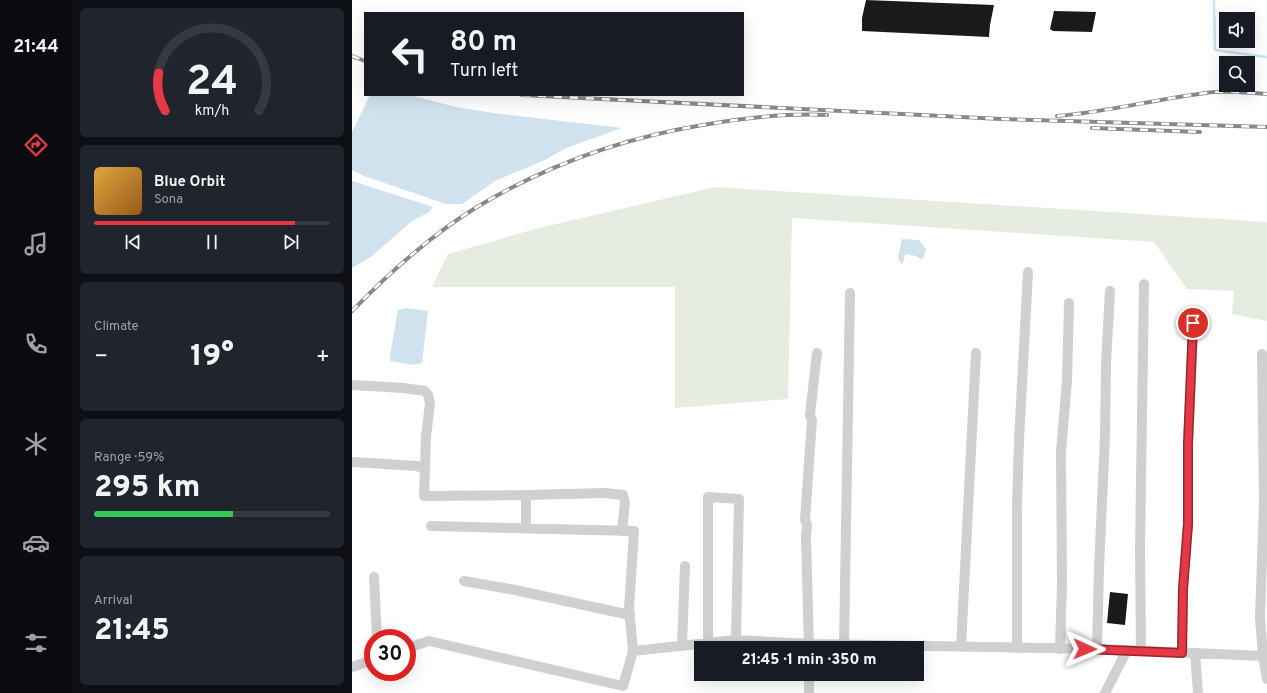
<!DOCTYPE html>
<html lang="en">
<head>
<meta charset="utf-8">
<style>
	:root { --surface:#171b24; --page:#20242c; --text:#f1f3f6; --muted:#9ea1a6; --line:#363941; --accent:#e63946 }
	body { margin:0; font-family:Overpass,sans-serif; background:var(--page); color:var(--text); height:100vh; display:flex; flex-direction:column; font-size:15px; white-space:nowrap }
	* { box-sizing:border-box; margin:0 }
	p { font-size:13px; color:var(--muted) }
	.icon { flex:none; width:22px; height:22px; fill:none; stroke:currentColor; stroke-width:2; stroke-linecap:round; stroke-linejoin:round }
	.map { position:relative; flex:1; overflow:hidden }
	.panel { display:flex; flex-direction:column; gap:8px; padding:8px; background:#0d0f14; width:280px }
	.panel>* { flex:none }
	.top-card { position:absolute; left:12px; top:12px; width:380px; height:84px; border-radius:0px; box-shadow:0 4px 16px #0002; background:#171b24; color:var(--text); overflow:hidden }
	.tools { position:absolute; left:867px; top:12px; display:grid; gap:8px }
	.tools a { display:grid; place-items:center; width:36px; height:36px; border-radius:0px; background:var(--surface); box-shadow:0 4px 16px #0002; font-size:20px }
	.speed { position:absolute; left:12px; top:629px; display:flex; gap:8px; font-size:20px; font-weight:700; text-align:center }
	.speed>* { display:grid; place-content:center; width:52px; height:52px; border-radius:50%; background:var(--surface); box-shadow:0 4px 16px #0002; line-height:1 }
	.speed .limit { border:6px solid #d22; background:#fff; color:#111 }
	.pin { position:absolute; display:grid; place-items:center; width:34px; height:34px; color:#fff; margin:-17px; border:2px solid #fff; border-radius:50%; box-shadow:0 1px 4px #0007 }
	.me { position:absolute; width:44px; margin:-22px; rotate:91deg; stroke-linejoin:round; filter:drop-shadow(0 0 3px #0008) }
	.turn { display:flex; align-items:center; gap:14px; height:84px; padding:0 20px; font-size:18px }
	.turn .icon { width:52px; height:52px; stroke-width:2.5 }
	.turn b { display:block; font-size:28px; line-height:34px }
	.big { font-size:30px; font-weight:800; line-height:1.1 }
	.panel .tile { flex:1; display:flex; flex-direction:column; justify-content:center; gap:6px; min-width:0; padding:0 14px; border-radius:6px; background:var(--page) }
	.panel .dial { align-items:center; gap:0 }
	.dial svg { height:104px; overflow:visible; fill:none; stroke:var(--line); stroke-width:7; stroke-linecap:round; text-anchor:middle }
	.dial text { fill:var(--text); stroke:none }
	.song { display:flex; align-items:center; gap:12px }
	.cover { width:48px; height:48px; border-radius:6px; background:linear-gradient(135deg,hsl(40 70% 55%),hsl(30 70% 35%)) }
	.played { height:4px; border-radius:2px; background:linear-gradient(90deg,var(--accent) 85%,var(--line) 85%) }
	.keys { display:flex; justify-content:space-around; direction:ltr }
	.heat { display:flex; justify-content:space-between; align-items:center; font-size:22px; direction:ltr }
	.charge { height:6px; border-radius:3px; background:linear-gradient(90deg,#34c759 59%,var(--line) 0) }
	.trip { position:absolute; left:342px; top:641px; width:230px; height:40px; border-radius:0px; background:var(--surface); box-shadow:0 4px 16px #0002; font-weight:800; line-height:40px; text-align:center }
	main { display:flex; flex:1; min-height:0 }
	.menu { display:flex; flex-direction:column; width:72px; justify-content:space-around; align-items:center; background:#090b0e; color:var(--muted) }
	.menu .icon { width:28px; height:28px }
	.menu .current { color:var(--accent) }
	.menu b { font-size:18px; color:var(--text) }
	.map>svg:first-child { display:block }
	.green { fill:#e6ecdf }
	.water { fill:#cfe2ee }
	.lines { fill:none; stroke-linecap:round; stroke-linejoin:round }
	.stream { stroke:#cfe2ee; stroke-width:2.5 }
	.building { fill:#1a1a1a }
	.street { stroke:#d0d0d0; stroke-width:10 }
	.rail-casing { stroke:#888; stroke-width:4 }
	.rail { stroke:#fff; stroke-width:2.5; stroke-dasharray:8; stroke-linecap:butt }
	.route-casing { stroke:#96252e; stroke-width:10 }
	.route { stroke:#e63946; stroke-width:7 }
</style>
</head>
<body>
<main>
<nav class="menu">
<b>21:44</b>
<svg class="icon current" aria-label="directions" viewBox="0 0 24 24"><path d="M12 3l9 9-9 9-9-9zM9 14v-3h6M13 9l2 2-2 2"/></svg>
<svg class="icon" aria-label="music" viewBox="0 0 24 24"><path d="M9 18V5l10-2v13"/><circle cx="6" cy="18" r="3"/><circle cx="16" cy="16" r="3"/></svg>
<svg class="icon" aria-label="phone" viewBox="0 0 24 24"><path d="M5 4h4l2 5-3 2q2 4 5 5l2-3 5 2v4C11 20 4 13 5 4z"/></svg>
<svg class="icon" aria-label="climate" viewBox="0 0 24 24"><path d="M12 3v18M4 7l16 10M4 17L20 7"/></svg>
<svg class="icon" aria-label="car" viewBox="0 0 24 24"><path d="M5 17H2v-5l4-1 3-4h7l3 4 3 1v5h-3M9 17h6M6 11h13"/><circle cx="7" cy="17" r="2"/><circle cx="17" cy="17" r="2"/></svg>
<svg class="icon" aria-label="filters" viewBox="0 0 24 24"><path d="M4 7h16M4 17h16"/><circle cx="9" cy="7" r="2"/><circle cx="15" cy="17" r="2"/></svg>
</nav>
<section class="panel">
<div class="tile dial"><svg viewBox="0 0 100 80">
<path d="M14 69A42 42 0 1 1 86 69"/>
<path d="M14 69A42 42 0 0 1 9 40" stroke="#e63946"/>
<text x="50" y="56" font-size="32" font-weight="700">24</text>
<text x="50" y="72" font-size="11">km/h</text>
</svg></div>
<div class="tile">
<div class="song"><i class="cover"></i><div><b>Blue Orbit</b><p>Sona</p></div></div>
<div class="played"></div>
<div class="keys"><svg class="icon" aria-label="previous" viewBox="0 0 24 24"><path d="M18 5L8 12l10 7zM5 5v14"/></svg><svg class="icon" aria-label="pause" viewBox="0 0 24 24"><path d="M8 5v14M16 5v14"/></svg><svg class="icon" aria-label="next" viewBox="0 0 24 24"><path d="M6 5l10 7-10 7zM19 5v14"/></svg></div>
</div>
<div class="tile"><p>Climate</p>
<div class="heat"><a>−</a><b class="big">19°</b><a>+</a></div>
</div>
<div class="tile"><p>Range · 59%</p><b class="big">295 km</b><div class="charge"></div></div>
<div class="tile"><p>Arrival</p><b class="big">21:45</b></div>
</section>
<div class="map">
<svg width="915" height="693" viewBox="0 0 915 693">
	<rect width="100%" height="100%" fill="#fff"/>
	<path class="green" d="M 363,187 L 915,222 L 915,321 L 880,314 L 882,291 L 835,289 L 802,242 L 440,218 L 436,399 L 323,408 L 323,287 L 80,287 L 96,254 L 183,229 Z"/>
	<path class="water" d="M 18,95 L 58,95 L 104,107 L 142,113 L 270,128 L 214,148 L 193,160 L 143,181 L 110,204 L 94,204 L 12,176 L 0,170 L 0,132 Z
		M 0,181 L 81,207 L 77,212 L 60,221 L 20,256 L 0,268 Z
		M 550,239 L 567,240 L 574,249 L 572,257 L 569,259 L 564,256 L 554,254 L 552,258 L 551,264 L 549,263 L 546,258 Z
		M 54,308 L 76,311 L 70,363 L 61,365 L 38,361 L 38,356 L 46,310 Z"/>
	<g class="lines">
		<path class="stream" d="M 862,0 L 863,50 L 915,57"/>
	</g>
	<path class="building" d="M 514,0 L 642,5 L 638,25 L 637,37 L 510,31 L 510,18 Z
		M 702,11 L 744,12 L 740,32 L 701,31 L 698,29 Z
		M 758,592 L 776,594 L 773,625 L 755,623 Z"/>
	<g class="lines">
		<path class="street" d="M 910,354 L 912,502 L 908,618 L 911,656 L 915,656
			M 0,385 L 51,388 L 73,391 L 76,395 L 78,404 L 74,436 L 73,469
			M 0,462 L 65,466 L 73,469 L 72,496 L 174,495 L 174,528
			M 174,495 L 253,493 L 271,495 L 273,502 L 270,531
			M 79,526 L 282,531 L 277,608 L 281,651
			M 22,577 L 25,638
			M 112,581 L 163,590 L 278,615
			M 356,643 L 356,497 L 387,499 L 384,640
			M 492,644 L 498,293
			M 330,646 L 333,566
			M 609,647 L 624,353
			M 55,648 L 77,641 L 271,686 L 281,651 L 384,640 L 457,644 L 750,649 L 911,656 L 915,679
			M 457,648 L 454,537 L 455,525 L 453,520 L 460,420 L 458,415 L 465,353
			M 665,648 L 665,505 L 667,440 L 676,272
			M 708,649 L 710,583 L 709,451 L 715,381 L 717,303
			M 745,649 L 747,568 L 753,436 L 754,364 L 758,291
			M 789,651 L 788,549 L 792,284
			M 830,653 L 831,589 L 836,524 L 836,444 L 842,311
			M 843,653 L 846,693
			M 0,667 L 21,660
			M 457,693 L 457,674
			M 753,693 L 775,650"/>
		<g class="rail-casing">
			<path id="rail" d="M 0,56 L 13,61
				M 170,95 L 649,119 L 915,127
				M 705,116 C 755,112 804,99 854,93 C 874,90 895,93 915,94
				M 740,128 L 848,132
				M 0,311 C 37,273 79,235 125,207 C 195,165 271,138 351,125 C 392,118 433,113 475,115"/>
		</g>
		<use href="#rail" class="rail"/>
	</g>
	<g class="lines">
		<g class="route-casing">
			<path id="route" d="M 733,649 L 830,653 L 831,589 L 836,524 L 836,444 L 841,323"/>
		</g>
		<use href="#route" class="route"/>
	</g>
</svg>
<div class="tools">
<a><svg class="icon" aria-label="sound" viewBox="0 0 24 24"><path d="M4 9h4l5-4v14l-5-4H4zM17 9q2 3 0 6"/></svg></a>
<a><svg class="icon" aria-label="search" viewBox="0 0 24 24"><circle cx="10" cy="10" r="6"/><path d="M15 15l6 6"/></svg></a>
</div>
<div class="speed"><div class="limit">30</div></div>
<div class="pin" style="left:841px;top:323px;background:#d93025"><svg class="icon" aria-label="arrive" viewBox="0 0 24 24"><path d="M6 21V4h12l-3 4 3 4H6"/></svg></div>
<svg class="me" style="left:733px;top:649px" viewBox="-20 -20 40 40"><path d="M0-17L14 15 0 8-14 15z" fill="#e63946" stroke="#fff" stroke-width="4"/></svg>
<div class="trip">21:45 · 1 min · 350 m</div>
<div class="top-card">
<div class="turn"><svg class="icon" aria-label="left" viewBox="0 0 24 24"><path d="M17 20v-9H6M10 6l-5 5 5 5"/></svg><div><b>80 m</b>Turn left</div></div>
</div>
</div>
</main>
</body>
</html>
